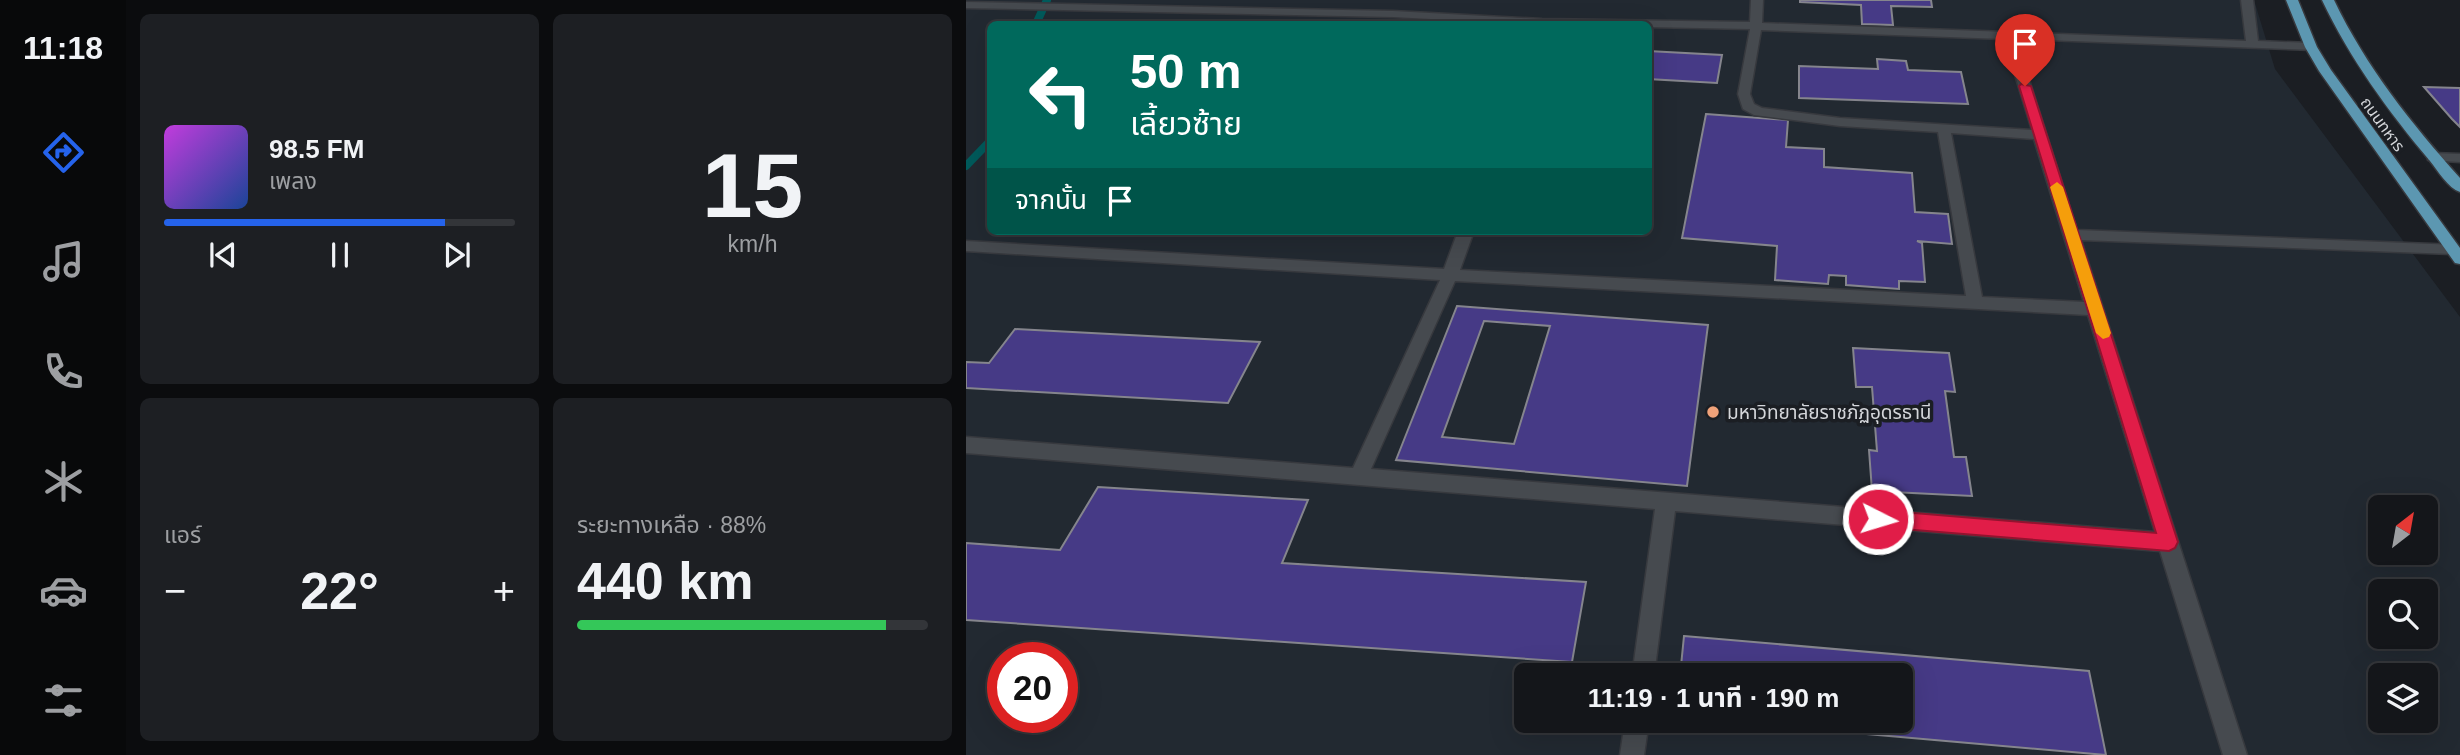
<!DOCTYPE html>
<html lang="th">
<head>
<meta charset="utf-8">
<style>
	:root { --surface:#14161a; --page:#1d1f23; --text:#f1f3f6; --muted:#9d9fa2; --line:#333539; --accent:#2563eb }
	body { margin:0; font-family:Arial,"Noto Sans Thai",sans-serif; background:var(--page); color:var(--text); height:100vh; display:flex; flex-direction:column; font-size:26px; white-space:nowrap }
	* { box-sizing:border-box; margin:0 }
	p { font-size:23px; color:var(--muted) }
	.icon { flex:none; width:38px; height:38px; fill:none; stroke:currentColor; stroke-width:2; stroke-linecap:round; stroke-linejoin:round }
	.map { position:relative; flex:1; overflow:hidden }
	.panel { display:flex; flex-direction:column; gap:14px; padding:14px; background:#0b0c0e; width:840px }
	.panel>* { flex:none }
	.guide { position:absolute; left:21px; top:21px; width:665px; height:214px; border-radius:10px; box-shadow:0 7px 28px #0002,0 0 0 2px var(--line); background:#00695c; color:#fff; overflow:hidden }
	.needle { width:46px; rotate:31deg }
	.buttons { position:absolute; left:1402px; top:495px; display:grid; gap:14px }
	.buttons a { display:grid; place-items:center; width:70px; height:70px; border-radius:10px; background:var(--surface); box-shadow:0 7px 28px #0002,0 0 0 2px var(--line); font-size:35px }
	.speed { position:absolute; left:21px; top:642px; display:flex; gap:14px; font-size:35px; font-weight:700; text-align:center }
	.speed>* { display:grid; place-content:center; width:91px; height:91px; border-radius:50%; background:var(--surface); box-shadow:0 7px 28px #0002,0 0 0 2px var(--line); line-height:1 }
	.speed .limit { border:10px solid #d22; background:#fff; color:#111 }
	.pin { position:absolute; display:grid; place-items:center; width:60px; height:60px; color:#fff; margin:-72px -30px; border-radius:50% 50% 50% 0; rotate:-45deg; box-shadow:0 0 7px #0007 }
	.pin .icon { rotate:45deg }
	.me { position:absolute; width:77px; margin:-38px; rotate:95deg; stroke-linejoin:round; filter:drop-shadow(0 0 5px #0008) }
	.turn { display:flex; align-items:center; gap:24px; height:147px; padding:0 28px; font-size:32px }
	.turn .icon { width:91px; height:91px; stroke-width:2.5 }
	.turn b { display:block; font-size:49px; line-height:60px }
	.then { display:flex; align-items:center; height:66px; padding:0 28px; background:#0003; gap:14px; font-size:26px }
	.big { font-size:52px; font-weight:700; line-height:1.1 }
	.panel .tile { flex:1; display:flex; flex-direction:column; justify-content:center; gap:10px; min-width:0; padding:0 24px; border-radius:10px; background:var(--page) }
	.panel .dial { align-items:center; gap:0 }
	.dial b { font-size:91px; line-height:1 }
	.song { display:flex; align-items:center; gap:21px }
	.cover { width:84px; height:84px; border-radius:10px; background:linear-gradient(135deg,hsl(290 70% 55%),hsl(220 70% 35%)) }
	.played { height:7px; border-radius:4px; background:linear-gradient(90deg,var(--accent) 80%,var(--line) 80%) }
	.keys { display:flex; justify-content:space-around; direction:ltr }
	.heat { display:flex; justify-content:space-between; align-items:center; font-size:38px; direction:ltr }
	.charge { height:10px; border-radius:5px; background:linear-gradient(90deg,#34c759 88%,var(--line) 0) }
	.panel .tiles { flex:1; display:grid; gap:14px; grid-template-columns:repeat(2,1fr) }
	.trip { position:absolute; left:548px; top:663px; width:399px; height:70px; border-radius:10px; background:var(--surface); box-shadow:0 7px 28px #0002,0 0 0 2px var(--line); font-weight:700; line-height:70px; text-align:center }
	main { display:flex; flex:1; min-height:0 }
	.dock { display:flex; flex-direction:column; width:126px; justify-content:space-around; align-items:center; background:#08090a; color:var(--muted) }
	.dock .icon { width:49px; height:49px }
	.dock .current { color:var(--accent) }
	.dock b { font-size:32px; color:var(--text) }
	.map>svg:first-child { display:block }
	.built { fill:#222931; fill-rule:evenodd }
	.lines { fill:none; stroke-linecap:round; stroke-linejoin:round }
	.stream { stroke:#005a5b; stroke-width:8 }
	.building { fill:#463a86; stroke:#85858d; stroke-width:2; fill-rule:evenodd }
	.lane-casing { stroke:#37393e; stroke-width:3 }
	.street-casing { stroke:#37393e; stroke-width:3 }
	.primary-casing { stroke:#37393e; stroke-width:3 }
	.lane { fill:#464a4f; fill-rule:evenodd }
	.street { fill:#464a4f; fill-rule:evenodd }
	.primary { fill:#5c97b1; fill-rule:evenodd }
	.route { fill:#e11d48; stroke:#92132f; stroke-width:2 }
	.slow { fill:#f59e0b }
	.poi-dot { fill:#f0a27a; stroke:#1b1e23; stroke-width:2.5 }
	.labels { text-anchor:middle; stroke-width:7; stroke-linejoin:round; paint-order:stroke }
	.far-street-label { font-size:16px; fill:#d4d6da; stroke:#1b1e23 }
	.poi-label { font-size:19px; fill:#d4d6da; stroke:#1b1e23; text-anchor:start }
</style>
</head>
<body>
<main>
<nav class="dock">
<b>11:18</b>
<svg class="icon current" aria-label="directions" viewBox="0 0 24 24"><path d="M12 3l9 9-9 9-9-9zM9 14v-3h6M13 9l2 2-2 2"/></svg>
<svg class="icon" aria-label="music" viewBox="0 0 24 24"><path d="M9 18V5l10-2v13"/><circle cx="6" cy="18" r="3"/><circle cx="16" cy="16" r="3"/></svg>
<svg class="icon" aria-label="phone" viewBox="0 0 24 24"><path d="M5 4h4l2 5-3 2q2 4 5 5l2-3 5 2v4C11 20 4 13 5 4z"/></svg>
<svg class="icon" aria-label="climate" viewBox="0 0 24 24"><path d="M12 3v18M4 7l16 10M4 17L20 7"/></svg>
<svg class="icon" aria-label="car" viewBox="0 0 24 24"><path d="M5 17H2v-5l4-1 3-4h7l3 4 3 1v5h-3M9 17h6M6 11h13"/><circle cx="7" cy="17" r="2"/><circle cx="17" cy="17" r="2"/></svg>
<svg class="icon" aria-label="filters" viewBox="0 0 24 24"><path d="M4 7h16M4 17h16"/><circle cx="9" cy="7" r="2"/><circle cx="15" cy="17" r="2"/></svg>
</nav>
<section class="panel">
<div class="tiles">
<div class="tile">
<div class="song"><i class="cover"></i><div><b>98.5 FM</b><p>เพลง</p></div></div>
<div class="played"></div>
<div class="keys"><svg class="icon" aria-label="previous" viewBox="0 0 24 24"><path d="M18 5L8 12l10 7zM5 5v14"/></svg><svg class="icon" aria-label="pause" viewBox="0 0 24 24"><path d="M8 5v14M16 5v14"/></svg><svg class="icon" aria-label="next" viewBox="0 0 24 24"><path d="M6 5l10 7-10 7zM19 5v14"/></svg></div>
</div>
<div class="tile dial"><b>15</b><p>km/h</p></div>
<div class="tile"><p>แอร์</p>
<div class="heat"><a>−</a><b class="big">22°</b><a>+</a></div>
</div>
<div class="tile"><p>ระยะทางเหลือ · 88%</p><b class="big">440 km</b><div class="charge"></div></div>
</div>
</section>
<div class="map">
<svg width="1494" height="755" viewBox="0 0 1494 755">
	<rect width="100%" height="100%" fill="#1b1e23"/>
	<path class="built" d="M 0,0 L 1288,0 L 1309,69 L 1494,317 L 1494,755 L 0,755 ZM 24,24 L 682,24 L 682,231 L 24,231 ZM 1414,508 L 1460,508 L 1460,553 L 1414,553 ZM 1414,592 L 1460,592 L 1460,637 L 1414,637 ZM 37,658 L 96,658 L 96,718 L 37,718 ZM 560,676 L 934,676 L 934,721 L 560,721 ZM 1414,676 L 1460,676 L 1460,721 L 1414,721 Z"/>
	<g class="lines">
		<path class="stream" d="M 70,24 L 81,0
			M 0,166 L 24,141"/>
	</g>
	<path class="building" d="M 834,0 L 965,0 L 966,7 L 925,6 L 927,25 L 896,24 L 895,5 L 834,2 Z
		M 682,51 L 756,55 L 751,83 L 682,79 Z
		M 911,59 L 940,61 L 942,70 L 995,72 L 1002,104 L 833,98 L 833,66 L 912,69 Z
		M 1458,87 L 1494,88 L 1494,127 L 1486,119 Z
		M 740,114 L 822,120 L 820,147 L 858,149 L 858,167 L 946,173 L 949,212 L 982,214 L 986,244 L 951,241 L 956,243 L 959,282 L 933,281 L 933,289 L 880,285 L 880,276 L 863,275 L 862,284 L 809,280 L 811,246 L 716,238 Z
		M 491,306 L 742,325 L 721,486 L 430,460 ZM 518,321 L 584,326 L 548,444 L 476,437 Z
		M 49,329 L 294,342 L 262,403 L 0,388 L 0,362 L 23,363 Z
		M 887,348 L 983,353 L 989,392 L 979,391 L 988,457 L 1000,457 L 1006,496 L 906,491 L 903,450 L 911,451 L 906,387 L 890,387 Z
		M 132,487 L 342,500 L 316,563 L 620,582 L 606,662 L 0,620 L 0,543 L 94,550 Z
		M 718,636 L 1123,671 L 1140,755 L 753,721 L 934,721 L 934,676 L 714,676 Z"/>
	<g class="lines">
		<g class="lane-casing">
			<path id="lane" d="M 785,0 L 797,0 L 796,23 L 1280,41 L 1275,0 L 1287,0 L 1292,41 L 1345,43 L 1349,44 L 1349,50 L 1050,39 L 1111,230 L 1491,245 L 1494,249 L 1491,253 L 1486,254 L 1115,240 L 1281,755 L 1257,755 L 1194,551 L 709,511 L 688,676 L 666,676 L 689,509 L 0,453 L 0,437 L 387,468 L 474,280 L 0,251 L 0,241 L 478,269 L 492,231 L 508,231 L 494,270 L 1000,296 L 972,132 L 874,126 L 788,115 L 777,109 L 772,94 L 784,29 L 682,27 L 682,24 L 558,24 L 427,17 L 0,8 L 0,2 L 427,11 L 576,19 L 784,22 ZM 795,30 L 1038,39 L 1066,130 L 874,118 L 796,108 L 788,104 L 784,94 ZM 985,133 L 1068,139 L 1118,302 L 1016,297 ZM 489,281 L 1122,315 L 1189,532 L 405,469 Z
				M 659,721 L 683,721 L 678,755 L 654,755 Z"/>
		</g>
		<g class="street-casing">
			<path id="street" d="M 1467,153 L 1494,154 L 1494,162 L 1462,160 L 1462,154 Z"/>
		</g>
		<g class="primary-casing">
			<path id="primary" d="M 1320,0 L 1332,0 L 1351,47 L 1365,70 L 1494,248 L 1494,264 L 1489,263 L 1353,71 L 1339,47 Z
				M 1356,0 L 1368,0 C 1400,67 1445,123 1494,178 L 1494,192 C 1482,188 1472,171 1464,161 C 1422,111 1384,59 1356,0 Z"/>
		</g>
		<use href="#lane" class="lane"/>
		<use href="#street" class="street"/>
		<use href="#primary" class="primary"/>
	</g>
	<path class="route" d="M 1055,84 L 1065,86 L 1212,542 L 1209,548 L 1203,551 L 912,527 L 905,524 L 903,519 L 905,513 L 912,510 L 1190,533 L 1053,86 Z"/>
	<path class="slow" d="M 1091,182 L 1097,187 L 1145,333 L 1143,337 L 1137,339 L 1130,333 L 1084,187 Z"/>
	<circle class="poi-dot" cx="747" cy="412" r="7"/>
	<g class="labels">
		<g class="far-street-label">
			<text transform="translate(1417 124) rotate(54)" y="6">ถนนทหาร</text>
		</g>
		<g class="poi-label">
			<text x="761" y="419">มหาวิทยาลัยราชภัฏอุดรธานี</text>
		</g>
	</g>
</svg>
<div class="buttons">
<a><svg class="needle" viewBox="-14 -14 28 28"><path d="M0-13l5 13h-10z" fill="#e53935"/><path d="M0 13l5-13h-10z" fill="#9d9fa2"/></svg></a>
<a><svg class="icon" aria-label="search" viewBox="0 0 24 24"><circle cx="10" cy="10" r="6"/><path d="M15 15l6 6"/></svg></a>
<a><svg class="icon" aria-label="layers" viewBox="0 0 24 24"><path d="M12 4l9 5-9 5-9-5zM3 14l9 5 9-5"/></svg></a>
</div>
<div class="speed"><div class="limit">20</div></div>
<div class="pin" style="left:1059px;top:86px;background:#d93025"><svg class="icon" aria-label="arrive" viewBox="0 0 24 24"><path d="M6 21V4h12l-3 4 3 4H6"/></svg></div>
<svg class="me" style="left:912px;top:519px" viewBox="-20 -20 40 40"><circle r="17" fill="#e11d48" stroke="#fff" stroke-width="3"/><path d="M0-11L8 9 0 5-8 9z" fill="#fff"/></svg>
<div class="trip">11:19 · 1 นาที · 190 m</div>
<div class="guide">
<div class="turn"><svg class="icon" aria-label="left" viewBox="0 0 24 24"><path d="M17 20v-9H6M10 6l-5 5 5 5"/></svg><div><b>50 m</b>เลี้ยวซ้าย</div></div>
<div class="then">จากนั้น<svg class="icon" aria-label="arrive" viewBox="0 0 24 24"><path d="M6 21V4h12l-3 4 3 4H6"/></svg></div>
</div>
</div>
</main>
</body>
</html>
